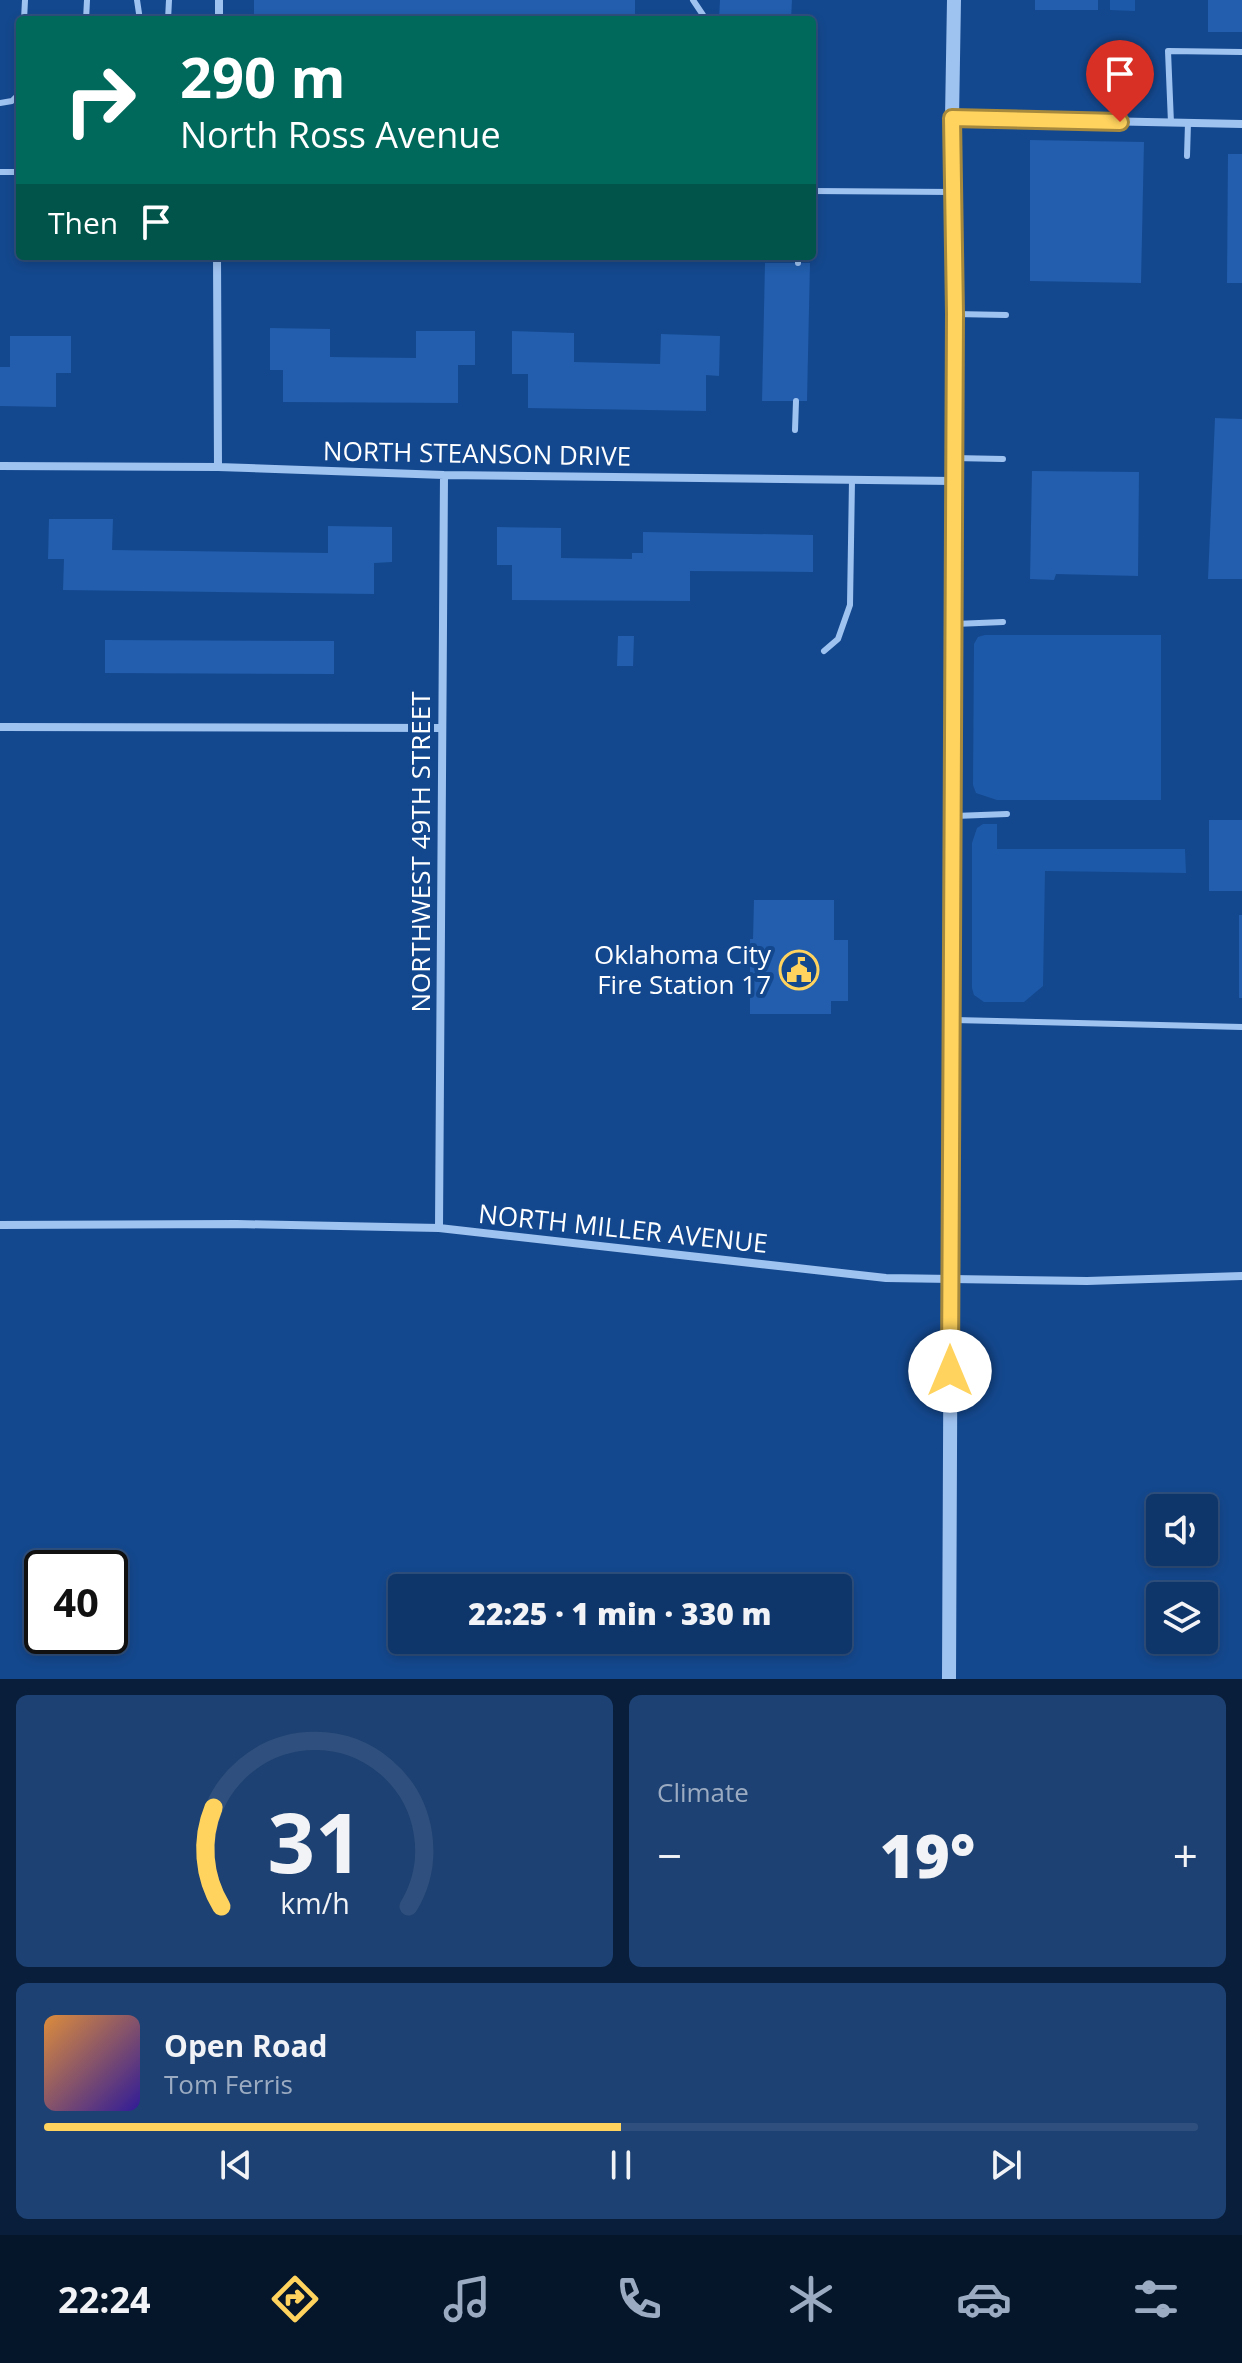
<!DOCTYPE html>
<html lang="en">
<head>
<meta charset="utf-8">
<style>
	:root { --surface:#0f366a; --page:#1d4172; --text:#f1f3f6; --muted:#9babc1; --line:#2f507e; --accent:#ffd35e }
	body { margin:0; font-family:"Open Sans",sans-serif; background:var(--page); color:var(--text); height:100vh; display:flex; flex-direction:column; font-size:30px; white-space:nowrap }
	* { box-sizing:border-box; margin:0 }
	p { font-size:26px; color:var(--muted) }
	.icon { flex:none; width:44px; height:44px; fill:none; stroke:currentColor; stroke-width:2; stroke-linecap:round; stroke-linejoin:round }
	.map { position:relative; height:1679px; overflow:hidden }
	.panel { display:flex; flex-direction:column; gap:16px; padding:16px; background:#081e3a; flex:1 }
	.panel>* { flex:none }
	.guide { position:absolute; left:16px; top:16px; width:800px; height:244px; border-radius:8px; box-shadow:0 4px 12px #0003,0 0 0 2px var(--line); background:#00695c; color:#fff; overflow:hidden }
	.buttons { position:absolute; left:1146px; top:1494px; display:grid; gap:16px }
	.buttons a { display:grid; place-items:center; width:72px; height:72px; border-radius:8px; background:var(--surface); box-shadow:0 4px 12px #0003,0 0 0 2px var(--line); font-size:40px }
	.speed { position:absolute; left:24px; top:1550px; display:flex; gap:16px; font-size:40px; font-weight:700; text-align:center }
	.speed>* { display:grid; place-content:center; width:104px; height:104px; border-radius:50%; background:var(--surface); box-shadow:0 4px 12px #0003,0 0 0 2px var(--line); line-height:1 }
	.speed .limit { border:4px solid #111; border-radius:12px; background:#fff; color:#111 }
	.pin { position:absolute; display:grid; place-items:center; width:68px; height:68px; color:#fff; margin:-82px -34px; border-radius:50% 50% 50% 0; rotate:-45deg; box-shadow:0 0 8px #0007 }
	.pin .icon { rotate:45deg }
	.me { position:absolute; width:88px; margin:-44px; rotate:0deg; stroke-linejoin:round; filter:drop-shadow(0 0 6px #0008) }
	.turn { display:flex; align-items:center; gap:28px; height:168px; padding:0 32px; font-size:36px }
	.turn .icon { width:104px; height:104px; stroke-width:2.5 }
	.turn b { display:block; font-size:56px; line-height:68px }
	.then { display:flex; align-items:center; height:76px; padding:0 32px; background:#0003; gap:16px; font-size:30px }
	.big { font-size:60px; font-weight:800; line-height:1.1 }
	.panel .widget { flex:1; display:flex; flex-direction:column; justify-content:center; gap:12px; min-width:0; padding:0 28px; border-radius:12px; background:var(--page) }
	.panel .dial { align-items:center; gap:0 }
	.dial svg { height:208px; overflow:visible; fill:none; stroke:var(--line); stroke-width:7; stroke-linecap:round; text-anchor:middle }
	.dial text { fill:var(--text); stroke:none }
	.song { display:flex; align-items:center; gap:24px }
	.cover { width:96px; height:96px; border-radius:12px; background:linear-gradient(135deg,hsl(30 70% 55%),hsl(250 70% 35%)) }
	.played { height:8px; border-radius:4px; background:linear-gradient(90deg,var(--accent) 50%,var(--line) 50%) }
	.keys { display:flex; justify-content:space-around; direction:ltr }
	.heat { display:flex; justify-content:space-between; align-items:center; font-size:44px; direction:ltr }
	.panel .tiles { flex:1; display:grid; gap:16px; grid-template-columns:1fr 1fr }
	.widget:last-child { grid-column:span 2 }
	.trip { position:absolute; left:388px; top:1574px; width:464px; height:80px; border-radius:8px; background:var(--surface); box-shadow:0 4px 12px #0003,0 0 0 2px var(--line); font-weight:800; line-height:80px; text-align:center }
	.dock { display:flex; height:128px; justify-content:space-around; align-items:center; background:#06162a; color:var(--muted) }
	.dock .icon { width:56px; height:56px }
	.dock .active { color:var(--accent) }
	.dock b { font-size:36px; color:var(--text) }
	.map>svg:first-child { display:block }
	.green { fill:#1c59a8 }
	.building { fill:#225ead }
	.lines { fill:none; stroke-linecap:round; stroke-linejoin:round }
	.service { stroke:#9fc3f1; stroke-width:6 }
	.minor { stroke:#9fc3f1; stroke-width:8 }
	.tertiary { stroke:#9fc3f1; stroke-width:14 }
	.route-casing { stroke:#a6893d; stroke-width:20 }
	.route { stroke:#ffd35e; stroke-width:14 }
	.labels { text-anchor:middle; stroke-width:8; stroke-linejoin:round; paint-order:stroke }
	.street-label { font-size:26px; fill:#fff; stroke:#14488e }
	.poi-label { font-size:26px; fill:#fff; stroke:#14488e; text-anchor:end }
</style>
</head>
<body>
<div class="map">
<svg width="1242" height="1679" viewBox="0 0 1242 1679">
	<rect width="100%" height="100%" fill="#14488e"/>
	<path class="green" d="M 1110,0 L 1135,0 L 1135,11 L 1110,10 Z
		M 985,635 L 1161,635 L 1161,800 L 997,800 L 976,793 L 973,785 L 974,644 L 978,637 Z
		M 983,824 L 997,824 L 997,849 L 1185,849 L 1186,873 L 1045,871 L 1043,986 L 1024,1002 L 984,1002 L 974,995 L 972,988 L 972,843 L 977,828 Z"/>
	<path class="building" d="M 254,0 L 635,0 L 635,20 L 254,20 Z
		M 720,0 L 792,0 L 791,20 L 719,20 Z
		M 1035,0 L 1098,0 L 1098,10 L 1035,10 Z
		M 1208,0 L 1242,0 L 1242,32 L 1208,32 Z
		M 1030,140 L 1144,142 L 1141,283 L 1030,281 Z
		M 1228,154 L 1242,154 L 1242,283 L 1227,283 Z
		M 765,263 L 810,263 L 807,401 L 762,401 Z
		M 270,328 L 330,329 L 330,357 L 416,358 L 416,331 L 475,331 L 475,365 L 458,365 L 458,403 L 283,402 L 283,370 L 270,370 Z
		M 512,331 L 574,333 L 574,362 L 660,364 L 661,334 L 720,336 L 719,376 L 706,375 L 706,411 L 528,408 L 528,374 L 512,374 Z
		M 10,336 L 71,336 L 71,373 L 56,373 L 56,407 L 0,406 L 0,367 L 10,367 Z
		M 1215,418 L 1242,419 L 1242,579 L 1208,579 Z
		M 1032,471 L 1139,472 L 1138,576 L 1056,574 L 1054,580 L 1030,579 Z
		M 49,519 L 113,519 L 112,550 L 328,553 L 328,526 L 392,527 L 392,562 L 374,563 L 374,594 L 63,590 L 64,559 L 48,559 Z
		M 497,527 L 561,528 L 561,558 L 632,559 L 632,553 L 643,553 L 643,532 L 813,535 L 813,572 L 690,571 L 690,601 L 512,600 L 512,565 L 497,565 Z
		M 618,636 L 634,636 L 633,666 L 617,666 Z
		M 105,640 L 334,641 L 334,674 L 105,673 Z
		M 1209,820 L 1242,820 L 1242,891 L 1209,891 Z
		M 754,900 L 834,900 L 834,940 L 848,940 L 848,1001 L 831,1001 L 831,1014 L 750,1014 L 750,939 L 753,939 Z
		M 1239,915 L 1242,915 L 1242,998 L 1239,998 Z"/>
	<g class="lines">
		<path class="service" d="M 137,0 L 140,20
			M 693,0 L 703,15 L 703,20
			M 24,20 L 25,0
			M 86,20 L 87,0
			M 168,20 L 169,0
			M 0,103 L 12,101 L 20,93
			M 1171,123 L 1168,51 L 1242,52
			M 1187,156 L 1188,123
			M 0,172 L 20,172
			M 812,191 L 953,192
			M 798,263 L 798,256
			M 955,314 L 1006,315
			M 795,430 L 796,401
			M 954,458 L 1003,459
			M 955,624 L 1003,622
			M 824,651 L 838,639 L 850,605 L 852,480
			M 955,816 L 1007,814
			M 954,1020 L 1242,1027"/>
		<path class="minor" d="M 219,20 L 219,0
			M 952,118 L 1242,124
			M 217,256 L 218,467
			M 0,466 L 218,467 L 444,475 L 953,481
			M 0,727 L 442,728
			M 0,1225 L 237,1224 L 439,1228 L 886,1278 L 1087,1281 L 1242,1276
			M 439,1228 L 444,475"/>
		<path class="tertiary" d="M 949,1679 L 955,314 L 952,118 L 954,0"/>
	</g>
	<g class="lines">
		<g class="route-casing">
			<path id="route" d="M 950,1371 L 955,314 L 952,118 L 1120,122"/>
		</g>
		<use href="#route" class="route"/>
	</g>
	<defs>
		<g id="civic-ring" transform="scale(2)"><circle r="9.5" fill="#14488e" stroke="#ffd35e" stroke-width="1.5"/><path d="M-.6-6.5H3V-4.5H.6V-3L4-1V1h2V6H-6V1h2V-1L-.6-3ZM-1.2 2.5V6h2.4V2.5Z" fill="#ffd35e"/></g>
	</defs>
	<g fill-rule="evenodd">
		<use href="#civic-ring" x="799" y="970"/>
	</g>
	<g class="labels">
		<g class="street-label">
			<text transform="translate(477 454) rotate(1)" y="9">NORTH STEANSON DRIVE</text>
			<text transform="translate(421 852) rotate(-90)" y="9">NORTHWEST 49TH STREET</text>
			<text transform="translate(623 1229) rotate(6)" y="9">NORTH MILLER AVENUE</text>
		</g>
		<g class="poi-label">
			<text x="771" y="964">Oklahoma City<tspan x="771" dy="30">Fire Station 17</tspan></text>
		</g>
	</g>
</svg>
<div class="buttons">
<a><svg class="icon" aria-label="sound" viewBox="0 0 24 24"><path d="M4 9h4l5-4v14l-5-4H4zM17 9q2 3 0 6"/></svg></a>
<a><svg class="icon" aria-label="layers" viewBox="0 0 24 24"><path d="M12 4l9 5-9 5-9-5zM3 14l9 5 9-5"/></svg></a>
</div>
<div class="speed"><div class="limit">40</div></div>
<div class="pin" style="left:1120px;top:122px;background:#d93025"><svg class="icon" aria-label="arrive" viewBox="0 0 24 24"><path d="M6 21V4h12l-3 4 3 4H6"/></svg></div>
<svg class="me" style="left:950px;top:1371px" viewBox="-20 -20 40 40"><circle r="19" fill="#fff"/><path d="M0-13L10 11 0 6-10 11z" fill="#ffd35e"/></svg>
<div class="trip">22:25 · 1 min · 330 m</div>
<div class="guide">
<div class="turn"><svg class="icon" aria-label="right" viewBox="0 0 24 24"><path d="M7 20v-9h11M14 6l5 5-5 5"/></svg><div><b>290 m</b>North Ross Avenue</div></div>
<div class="then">Then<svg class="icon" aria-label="arrive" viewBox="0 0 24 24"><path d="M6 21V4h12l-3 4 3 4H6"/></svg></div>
</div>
</div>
<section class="panel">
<div class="tiles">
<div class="widget dial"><svg viewBox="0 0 100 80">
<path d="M14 69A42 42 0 1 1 86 69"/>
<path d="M14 69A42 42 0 0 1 11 31" stroke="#ffd35e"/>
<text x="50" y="56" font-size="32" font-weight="700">31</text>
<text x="50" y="72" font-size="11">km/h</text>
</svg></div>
<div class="widget"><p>Climate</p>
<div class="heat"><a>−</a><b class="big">19°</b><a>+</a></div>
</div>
<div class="widget">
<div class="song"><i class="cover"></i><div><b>Open Road</b><p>Tom Ferris</p></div></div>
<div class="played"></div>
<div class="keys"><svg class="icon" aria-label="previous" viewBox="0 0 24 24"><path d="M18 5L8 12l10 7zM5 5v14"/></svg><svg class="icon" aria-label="pause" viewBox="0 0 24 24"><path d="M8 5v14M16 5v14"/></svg><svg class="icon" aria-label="next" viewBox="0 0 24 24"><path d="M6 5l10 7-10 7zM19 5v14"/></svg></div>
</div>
</div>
</section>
<nav class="dock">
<b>22:24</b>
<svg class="icon active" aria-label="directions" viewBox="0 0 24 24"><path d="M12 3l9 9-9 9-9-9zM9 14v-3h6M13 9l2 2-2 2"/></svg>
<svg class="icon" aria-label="music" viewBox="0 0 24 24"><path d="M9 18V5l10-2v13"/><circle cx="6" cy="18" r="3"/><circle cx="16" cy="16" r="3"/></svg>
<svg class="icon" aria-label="phone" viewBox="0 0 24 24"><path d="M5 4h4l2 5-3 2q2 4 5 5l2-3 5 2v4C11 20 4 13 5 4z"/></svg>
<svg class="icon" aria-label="climate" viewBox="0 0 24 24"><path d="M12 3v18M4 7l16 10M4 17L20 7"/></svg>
<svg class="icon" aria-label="car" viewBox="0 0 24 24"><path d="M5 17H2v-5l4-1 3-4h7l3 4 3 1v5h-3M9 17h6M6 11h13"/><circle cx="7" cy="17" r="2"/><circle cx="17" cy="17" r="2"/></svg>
<svg class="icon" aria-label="filters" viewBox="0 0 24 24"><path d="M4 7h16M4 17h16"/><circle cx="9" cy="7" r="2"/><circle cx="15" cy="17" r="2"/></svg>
</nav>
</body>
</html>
